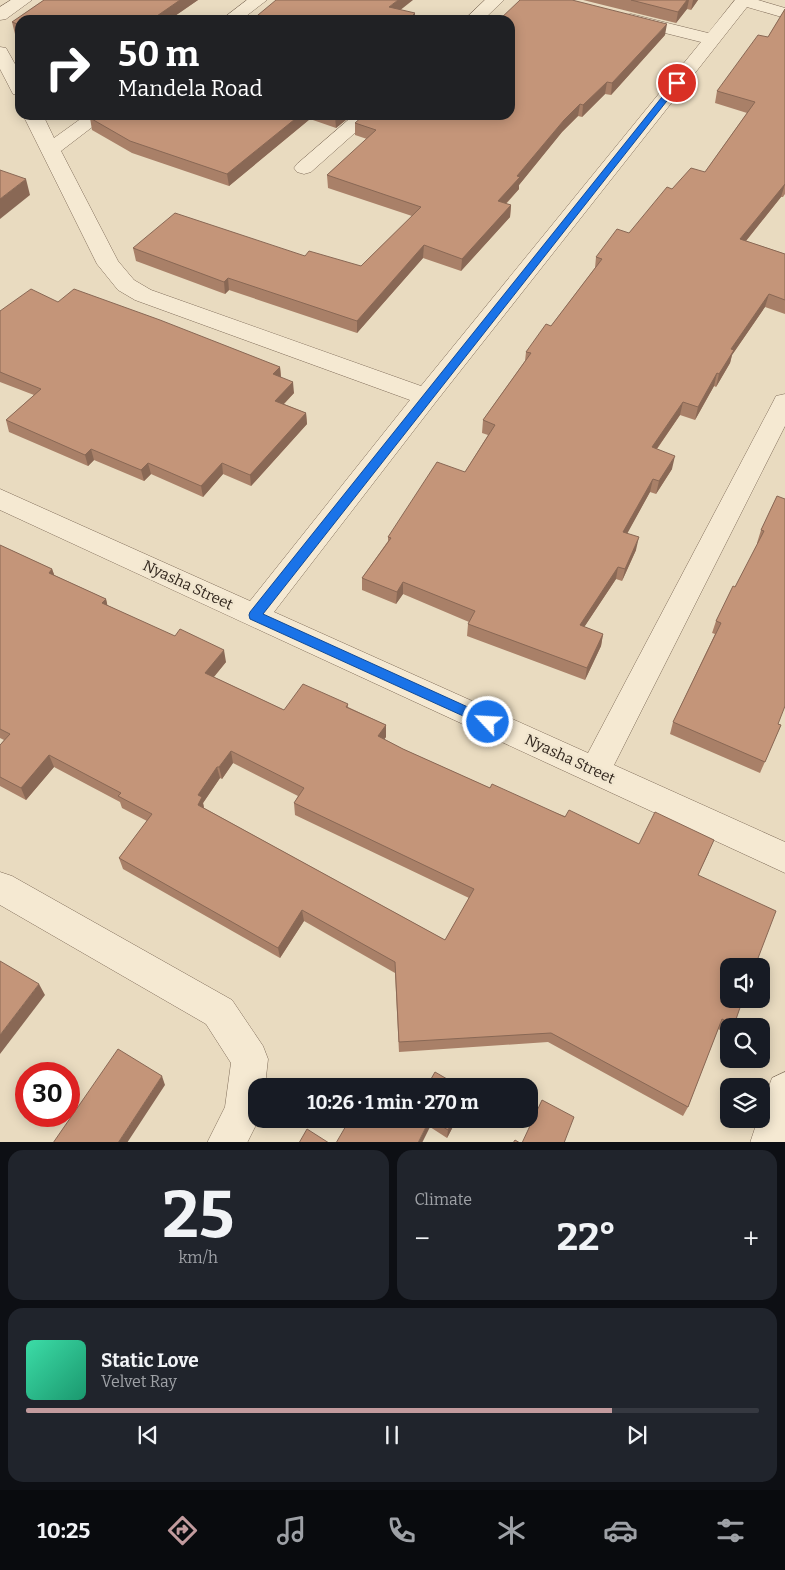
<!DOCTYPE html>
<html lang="en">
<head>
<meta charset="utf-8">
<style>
	:root { --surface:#171b24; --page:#20242c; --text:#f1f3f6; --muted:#9ea1a6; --line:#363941; --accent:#c29b9e }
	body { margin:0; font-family:Bitter,serif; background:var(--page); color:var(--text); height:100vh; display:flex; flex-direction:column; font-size:19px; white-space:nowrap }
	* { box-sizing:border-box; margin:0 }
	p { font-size:16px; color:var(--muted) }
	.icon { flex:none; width:28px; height:28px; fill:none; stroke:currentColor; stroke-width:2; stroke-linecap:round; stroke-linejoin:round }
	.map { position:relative; height:1142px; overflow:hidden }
	.sheet { display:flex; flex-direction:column; gap:8px; padding:8px; background:#0d0f14; flex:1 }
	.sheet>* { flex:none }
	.top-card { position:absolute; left:15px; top:15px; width:500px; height:105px; border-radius:15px; box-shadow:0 2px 12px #0003; background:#202124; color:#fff; overflow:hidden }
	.fabs { position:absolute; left:720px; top:958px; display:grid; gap:10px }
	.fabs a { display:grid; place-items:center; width:50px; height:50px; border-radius:10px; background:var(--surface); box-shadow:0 2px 12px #0003; font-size:25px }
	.speed { position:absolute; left:15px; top:1062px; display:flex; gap:10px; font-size:25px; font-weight:700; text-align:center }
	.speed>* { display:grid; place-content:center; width:65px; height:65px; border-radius:50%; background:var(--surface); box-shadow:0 2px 12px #0003; line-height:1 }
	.speed .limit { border:8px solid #d22; background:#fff; color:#111 }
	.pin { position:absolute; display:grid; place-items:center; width:42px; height:42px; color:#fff; margin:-21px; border:2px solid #fff; border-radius:50%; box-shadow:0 1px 5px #0007 }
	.me { position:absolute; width:55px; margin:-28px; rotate:295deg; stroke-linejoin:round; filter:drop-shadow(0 0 4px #0008) }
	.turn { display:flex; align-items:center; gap:18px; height:105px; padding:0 20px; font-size:22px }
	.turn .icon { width:65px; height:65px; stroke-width:2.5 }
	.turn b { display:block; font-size:35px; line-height:42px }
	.big { font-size:38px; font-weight:700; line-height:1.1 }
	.sheet .card { flex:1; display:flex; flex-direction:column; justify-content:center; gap:8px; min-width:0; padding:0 18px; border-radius:15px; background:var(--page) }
	.sheet .dial { align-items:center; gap:0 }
	.dial b { font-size:65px; line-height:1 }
	.song { display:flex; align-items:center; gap:15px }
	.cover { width:60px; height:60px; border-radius:8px; background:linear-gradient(135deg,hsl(160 70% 55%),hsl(160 70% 35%)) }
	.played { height:5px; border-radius:2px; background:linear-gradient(90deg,var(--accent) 80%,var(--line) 80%) }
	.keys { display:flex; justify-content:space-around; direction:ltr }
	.heat { display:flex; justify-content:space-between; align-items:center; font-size:28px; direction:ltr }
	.sheet .tiles { flex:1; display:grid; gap:8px; grid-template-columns:1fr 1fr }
	.card:last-child { grid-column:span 2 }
	.trip { position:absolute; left:248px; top:1078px; width:290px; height:50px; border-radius:15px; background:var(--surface); box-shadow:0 2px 12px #0003; font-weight:700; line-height:50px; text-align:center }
	.tabs { display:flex; height:80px; justify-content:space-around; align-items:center; background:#090b0e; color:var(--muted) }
	.tabs .icon { width:35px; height:35px }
	.tabs .current { color:var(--accent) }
	.tabs b { font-size:22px; color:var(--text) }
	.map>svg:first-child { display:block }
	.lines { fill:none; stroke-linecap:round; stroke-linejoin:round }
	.minor-casing { stroke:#806d5a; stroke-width:1 }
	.minor { fill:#f5e9d2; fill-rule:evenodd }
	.wall { fill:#a98068; fill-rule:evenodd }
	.shaded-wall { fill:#896855 }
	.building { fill:#c49579; stroke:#896855; fill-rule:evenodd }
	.route { fill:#1a73e8; stroke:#114b97 }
	.labels { text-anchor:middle; stroke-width:5; stroke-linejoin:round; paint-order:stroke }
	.street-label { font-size:15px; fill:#31261d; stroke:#f1e6cf }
</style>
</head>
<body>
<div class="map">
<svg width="785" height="1143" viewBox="0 0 785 1143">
	<rect width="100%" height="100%" fill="#e9dbc0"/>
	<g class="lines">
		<g class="minor-casing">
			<path id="minor" d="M 11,0 L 32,0 L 6,19 L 0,20 L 0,7 Z
				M 247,0 L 267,0 L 241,20 L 221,20 Z
				M 485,0 L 504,0 L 483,20 L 464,20 Z
				M 735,0 L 758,0 L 785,8 L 785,18 L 747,7 L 435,403 L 274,612 L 588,753 L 773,402 L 776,396 L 785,394 L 785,426 L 614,765 L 785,842 L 785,873 L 0,510 L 0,489 L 250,601 L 410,400 L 135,300 L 118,290 L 97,264 L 23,115 L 43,115 L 54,138 L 86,115 L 108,115 L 61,151 L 118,261 L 134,280 L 151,290 L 421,386 L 701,42 L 625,23 L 622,19 L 625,15 L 631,14 L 708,33 Z
				M 0,47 L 6,48 L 20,73 L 20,96 L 13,94 L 0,69 Z
				M 354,115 L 375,115 L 311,172 L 304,174 L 297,172 L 294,168 L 297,164 Z
				M 0,872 L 12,876 L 232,1000 L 263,1046 L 268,1059 L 265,1086 L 256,1086 L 256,1119 L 259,1119 L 247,1143 L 207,1143 L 225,1107 L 231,1063 L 206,1024 L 0,905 Z
				M 785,1072 L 785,1143 L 750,1143 L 758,1119 L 761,1119 L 761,1108 L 772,1078 Z"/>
		</g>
		<use href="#minor" class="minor"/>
	</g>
	<path class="wall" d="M 44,0 L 198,0 L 169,20 L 20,20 L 20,35 L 15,34 L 12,22 Z
		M 583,0 L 698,0 L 691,10 L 687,9 L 676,23 Z
		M 785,9 L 785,194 L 783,197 L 781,197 L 746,241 L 785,254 L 785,314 L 765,307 L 732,355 L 730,363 L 716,387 L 714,386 L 695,420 L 680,415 L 657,449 L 672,469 L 656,494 L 650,492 L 627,533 L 636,550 L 622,581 L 616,579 L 584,627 L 603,634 L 601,646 L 585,680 L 467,636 L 468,624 L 469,622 L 403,594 L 396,604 L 362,590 L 362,578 L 388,541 L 388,537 L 465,472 L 488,435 L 482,433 L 483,420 L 525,361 L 526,352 L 551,326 L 595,268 L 596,257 L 629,233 L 672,189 L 705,172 L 747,113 L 715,103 L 717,91 L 768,37 Z
		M 665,35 L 611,95 L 605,94 L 582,117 L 578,116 L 562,132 L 519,185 L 519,189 L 506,204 L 511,205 L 510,217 L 461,271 L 423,258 L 357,333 L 229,290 L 225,294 L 136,261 L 133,248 L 305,256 L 361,266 L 412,216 L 328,188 L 327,175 L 367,139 L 355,135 L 355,123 Z
		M 67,115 L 83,115 L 76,120 Z
		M 93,115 L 352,115 L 336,128 L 310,119 L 229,186 L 132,153 L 92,130 L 90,118 Z
		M 58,302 L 280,367 L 281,377 L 294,393 L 284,404 L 306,413 L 307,424 L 251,486 L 223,474 L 203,497 L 151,474 L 144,481 L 94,460 L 88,466 L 9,432 L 6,420 L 34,395 L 0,382 L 0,311 Z
		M 777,496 L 778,724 L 781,725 L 760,773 L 670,734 L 673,722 L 715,634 L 712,633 L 716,621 L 735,587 L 758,543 L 757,543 L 761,530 Z
		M 0,545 L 52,569 L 54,575 L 106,599 L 107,605 L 226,662 L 214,677 L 284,710 L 348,704 L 348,707 L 386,725 L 386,737 L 384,739 L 403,749 L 490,788 L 639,844 L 709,852 L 698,875 L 734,1025 L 733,1026 L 729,1026 L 728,1034 L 718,1029 L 688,1107 L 683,1116 L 548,1042 L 399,1052 L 395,973 L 304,921 L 280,958 L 123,869 L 119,858 L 147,821 L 122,808 L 120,802 L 54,767 L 26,800 L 0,786 L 0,745 L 4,740 L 0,738 ZM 233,763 L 298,796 L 294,803 L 295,815 L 469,898 L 445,940 L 204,808 L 203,803 L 220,778 L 222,779 Z
		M 350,1119 L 457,1119 L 447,1138 L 430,1127 Z"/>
	<path class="shaded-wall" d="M 180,0 L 198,0 L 169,20 L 155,20 L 154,18 Z
		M 398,0 L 413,0 L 389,19 L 389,7 Z
		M 687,0 L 689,0 L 687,9 L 676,23 L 678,12 Z
		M 693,0 L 698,0 L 691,10 Z
		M 415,13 L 415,20 L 408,20 Z
		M 667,24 L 665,35 L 611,95 L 612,83 Z
		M 607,82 L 605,94 L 582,117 L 583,105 Z
		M 580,104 L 578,116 L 562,132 L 519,185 L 519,189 L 497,213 L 498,201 L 517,176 L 564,120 Z
		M 75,115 L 83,115 L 76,120 Z
		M 300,115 L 309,115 L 310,119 L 229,186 L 227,174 Z
		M 337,115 L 352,115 L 336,128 L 335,116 Z
		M 26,179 L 30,195 L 0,219 L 0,199 Z
		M 785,184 L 781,197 L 737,252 L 740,239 Z
		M 511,205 L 510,217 L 461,271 L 462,259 Z
		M 424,245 L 423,258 L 357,333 L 357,321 Z
		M 228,278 L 229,290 L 225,294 L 224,282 Z
		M 769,294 L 765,307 L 732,355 L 730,363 L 716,387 L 719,374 L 731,349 Z
		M 280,367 L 281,378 L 273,374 Z
		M 717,373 L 714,386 L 695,420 L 698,407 Z
		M 293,382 L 294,393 L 276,412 L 275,401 Z
		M 683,402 L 680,415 L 649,460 L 652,447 Z
		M 306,413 L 307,424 L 251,486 L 250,475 Z
		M 91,449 L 94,460 L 88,466 L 85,455 Z
		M 675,456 L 672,469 L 656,494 L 659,481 Z
		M 148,463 L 151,474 L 144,481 L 141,470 Z
		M 222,463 L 223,474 L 203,497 L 201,486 Z
		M 653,479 L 650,492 L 621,545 L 623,532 Z
		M 639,537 L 636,550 L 622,581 L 625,569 Z
		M 618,567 L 616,579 L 577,638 L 580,625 Z
		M 52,569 L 57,582 L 49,573 Z
		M 403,582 L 403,594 L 396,604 L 397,592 Z
		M 106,599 L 109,612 L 102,603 Z
		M 603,634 L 601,646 L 585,680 L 587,668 Z
		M 224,650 L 226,662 L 207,685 L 205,673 Z
		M 386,725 L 386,737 L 378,748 L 378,736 Z
		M 231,751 L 233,763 L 222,779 L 219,767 Z
		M 49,755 L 54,767 L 26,800 L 21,788 Z
		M 217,767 L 220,778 L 203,803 L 204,808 L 198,805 L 198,795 Z
		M 302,910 L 304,921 L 280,958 L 278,948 Z
		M 39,984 L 45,995 L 0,1054 L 0,1035 Z
		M 162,1076 L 165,1085 L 127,1143 L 118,1143 Z
		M 430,1119 L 430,1127 L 422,1143 L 418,1143 Z
		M 454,1119 L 457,1119 L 447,1138 L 448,1130 Z"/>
	<path class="building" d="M 44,0 L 180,0 L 154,18 L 161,20 L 20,20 L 20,25 L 12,22 Z
		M 276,0 L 398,0 L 389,7 L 415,13 L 408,20 L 252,20 Z
		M 520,0 L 572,0 L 667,24 L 612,83 L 607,82 L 583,105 L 580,104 L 564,120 L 517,176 L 520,177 L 498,201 L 511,205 L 462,259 L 424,245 L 357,321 L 228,278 L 224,282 L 133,248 L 175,213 L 305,256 L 309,251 L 361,266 L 421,207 L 327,175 L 376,130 L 355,123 L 364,115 L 510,115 L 510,20 L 499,20 Z
		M 631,0 L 687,0 L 678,12 Z
		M 785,9 L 785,184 L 740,239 L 785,254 L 785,300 L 769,294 L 731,349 L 734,350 L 719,374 L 717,373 L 698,407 L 683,402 L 652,447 L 675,456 L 659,481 L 653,479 L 623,532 L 639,537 L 625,569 L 618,567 L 580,625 L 603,634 L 587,668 L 468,624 L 475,611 L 403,582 L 397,592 L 362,578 L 391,538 L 388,537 L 437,462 L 465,472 L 495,425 L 483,420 L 531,353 L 526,352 L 546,324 L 551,326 L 602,259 L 596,257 L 617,229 L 629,233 L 667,187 L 672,189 L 691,168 L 705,172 L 755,102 L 717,91 L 758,35 L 768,37 Z
		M 93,115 L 300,115 L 227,174 L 130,141 L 90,118 Z
		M 0,170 L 26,179 L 0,199 Z
		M 31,289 L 58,302 L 74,289 L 160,320 L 280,367 L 273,374 L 293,382 L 275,401 L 306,413 L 250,475 L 222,463 L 201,486 L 148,463 L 141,470 L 91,449 L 85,455 L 6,420 L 41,389 L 0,372 L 0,311 Z
		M 777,496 L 785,499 L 785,706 L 778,724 L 781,725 L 765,762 L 673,722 L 721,623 L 716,621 L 733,586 L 735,587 L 764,531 L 761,530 Z
		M 0,545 L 52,569 L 49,573 L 106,599 L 102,603 L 175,636 L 180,629 L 224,650 L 205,673 L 284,710 L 303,684 L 348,704 L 346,707 L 386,725 L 378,736 L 403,749 L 490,788 L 492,784 L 565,817 L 569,810 L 639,844 L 655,812 L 714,840 L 698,875 L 776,911 L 755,966 L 729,966 L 729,999 L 743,999 L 734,1025 L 722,1019 L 688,1107 L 551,1033 L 399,1042 L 395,962 L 302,910 L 278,948 L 119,858 L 152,814 L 118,796 L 121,793 L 49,755 L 21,788 L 0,777 L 0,745 L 10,734 L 0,729 ZM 231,751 L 304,788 L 294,803 L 474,889 L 445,940 L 198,805 L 202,797 L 198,795 L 217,767 L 219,767 Z
		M 0,961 L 39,984 L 0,1035 Z
		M 118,1049 L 162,1076 L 118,1143 L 53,1143 Z
		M 435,1072 L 459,1086 L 427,1086 Z
		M 371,1082 L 379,1086 L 369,1086 Z
		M 542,1100 L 574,1117 L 564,1143 L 522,1143 Z
		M 350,1119 L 454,1119 L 448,1130 L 430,1119 L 418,1143 L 336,1143 Z
		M 307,1129 L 329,1143 L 299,1143 Z
		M 515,1140 L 520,1143 L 513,1143 Z"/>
	<path class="route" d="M 674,82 L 681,83 L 263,614 L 492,718 L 494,722 L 492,725 L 488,727 L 483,725 L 250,619 L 249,615 L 250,612 Z"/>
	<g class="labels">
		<g class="street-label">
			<text transform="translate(188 585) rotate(25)" y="5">Nyasha Street</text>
			<text transform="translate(570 759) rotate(25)" y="5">Nyasha Street</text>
		</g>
	</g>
</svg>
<div class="fabs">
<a><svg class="icon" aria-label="sound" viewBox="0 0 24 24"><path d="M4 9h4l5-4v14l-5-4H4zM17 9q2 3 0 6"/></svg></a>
<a><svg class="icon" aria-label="search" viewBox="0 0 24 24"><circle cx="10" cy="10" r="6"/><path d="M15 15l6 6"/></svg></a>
<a><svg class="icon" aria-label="layers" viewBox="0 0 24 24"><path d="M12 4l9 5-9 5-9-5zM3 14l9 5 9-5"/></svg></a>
</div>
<div class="speed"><div class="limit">30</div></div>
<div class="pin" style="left:677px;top:83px;background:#d93025"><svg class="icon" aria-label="arrive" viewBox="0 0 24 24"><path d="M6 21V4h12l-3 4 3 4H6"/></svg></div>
<svg class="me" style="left:488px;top:722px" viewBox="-20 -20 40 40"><circle r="17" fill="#1a73e8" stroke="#fff" stroke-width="3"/><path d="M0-11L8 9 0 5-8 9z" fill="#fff"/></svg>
<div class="trip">10:26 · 1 min · 270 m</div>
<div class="top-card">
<div class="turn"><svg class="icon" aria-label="right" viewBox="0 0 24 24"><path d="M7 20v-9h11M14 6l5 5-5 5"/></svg><div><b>50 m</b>Mandela Road</div></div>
</div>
</div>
<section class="sheet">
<div class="tiles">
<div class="card dial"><b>25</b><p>km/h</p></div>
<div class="card"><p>Climate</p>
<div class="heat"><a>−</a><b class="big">22°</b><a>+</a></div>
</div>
<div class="card">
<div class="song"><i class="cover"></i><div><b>Static Love</b><p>Velvet Ray</p></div></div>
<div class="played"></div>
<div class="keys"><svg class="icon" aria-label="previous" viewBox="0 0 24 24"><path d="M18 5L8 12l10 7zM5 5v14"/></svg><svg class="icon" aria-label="pause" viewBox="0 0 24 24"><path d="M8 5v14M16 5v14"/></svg><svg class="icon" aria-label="next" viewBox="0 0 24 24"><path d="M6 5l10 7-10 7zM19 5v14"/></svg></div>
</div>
</div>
</section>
<nav class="tabs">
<b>10:25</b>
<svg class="icon current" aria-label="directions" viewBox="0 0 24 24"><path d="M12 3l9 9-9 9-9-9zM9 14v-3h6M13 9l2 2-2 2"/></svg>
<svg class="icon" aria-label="music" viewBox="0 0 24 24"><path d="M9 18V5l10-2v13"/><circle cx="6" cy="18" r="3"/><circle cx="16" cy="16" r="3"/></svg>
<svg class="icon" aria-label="phone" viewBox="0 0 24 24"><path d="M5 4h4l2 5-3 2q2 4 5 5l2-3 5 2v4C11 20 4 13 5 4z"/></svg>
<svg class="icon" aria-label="climate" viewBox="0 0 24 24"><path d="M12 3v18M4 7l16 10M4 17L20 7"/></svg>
<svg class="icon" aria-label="car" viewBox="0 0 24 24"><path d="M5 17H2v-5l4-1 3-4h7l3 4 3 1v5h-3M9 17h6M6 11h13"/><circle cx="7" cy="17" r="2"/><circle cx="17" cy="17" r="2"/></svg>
<svg class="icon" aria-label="filters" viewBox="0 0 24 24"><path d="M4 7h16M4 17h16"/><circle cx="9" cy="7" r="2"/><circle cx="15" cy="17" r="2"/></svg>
</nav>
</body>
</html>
